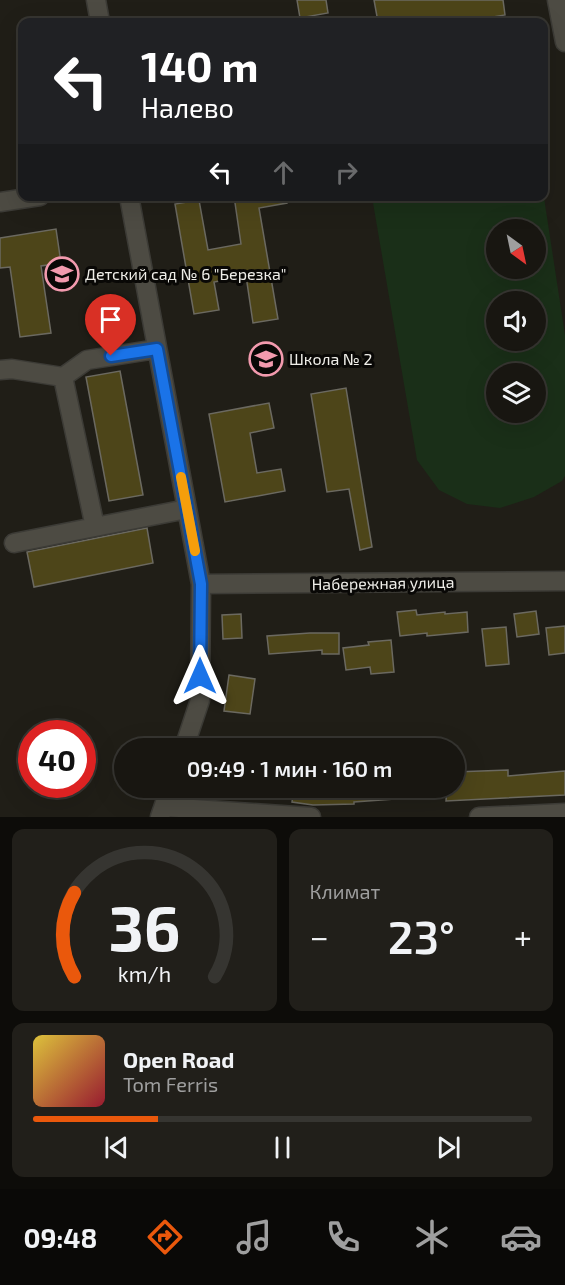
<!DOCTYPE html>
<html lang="ru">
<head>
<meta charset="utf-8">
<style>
	:root { --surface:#181611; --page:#211f1a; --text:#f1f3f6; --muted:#9f9f9f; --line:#363531; --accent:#ea580c }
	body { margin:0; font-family:"Exo 2",sans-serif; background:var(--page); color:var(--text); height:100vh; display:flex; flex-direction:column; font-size:22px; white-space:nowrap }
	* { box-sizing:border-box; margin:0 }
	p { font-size:20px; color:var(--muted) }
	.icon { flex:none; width:33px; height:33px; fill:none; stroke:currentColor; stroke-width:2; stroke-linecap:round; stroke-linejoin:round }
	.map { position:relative; height:817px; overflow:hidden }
	.details { display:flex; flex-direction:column; gap:12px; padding:12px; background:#0d0c09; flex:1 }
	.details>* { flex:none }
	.banner { position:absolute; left:18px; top:18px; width:530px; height:183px; border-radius:12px; box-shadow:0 6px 24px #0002,0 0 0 2px var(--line); background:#202124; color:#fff; overflow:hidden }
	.needle { width:39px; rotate:147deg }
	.tools { position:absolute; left:486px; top:219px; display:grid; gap:12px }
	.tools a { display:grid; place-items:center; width:60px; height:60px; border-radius:50%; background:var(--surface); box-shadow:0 6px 24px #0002,0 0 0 2px var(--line); font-size:30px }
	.speed { position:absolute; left:18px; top:720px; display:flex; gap:12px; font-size:30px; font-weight:700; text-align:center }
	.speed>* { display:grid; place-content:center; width:78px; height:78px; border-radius:50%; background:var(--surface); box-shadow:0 6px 24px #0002,0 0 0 2px var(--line); line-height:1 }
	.speed .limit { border:9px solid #d22; background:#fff; color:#111 }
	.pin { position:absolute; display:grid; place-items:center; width:51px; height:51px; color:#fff; margin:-62px -26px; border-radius:50% 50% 50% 0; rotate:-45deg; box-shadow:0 0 6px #0007 }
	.pin .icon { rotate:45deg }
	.me { position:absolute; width:66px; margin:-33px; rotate:0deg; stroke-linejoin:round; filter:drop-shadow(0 0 4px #0008) }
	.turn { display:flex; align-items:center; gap:21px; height:126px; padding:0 24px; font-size:27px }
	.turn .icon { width:78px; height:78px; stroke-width:2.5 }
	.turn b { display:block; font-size:42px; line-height:51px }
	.lanes { display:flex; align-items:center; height:57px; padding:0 24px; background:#0003; justify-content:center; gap:30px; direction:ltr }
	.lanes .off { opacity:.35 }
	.big { font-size:45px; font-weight:600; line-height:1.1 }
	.details .widget { flex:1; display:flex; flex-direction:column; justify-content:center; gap:9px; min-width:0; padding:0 21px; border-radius:12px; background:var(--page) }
	.details .dial { align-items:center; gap:0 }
	.dial svg { height:156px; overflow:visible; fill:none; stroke:var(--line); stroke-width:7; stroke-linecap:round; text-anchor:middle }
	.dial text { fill:var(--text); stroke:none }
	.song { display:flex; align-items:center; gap:18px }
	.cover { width:72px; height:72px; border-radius:9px; background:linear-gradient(135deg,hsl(50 70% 55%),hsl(350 70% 35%)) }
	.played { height:6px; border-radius:3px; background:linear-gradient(90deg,var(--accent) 25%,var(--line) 25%) }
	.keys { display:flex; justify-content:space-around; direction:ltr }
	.heat { display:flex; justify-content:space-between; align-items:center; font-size:33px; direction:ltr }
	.details .tiles { flex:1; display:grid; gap:12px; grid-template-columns:1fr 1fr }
	.widget:last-child { grid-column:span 2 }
	.trip { position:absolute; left:114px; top:738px; width:351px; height:60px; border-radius:30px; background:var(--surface); box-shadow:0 6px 24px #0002,0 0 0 2px var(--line); font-weight:600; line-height:60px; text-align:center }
	.menu { display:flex; height:96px; justify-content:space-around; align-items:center; background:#0a0907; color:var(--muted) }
	.menu .icon { width:42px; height:42px }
	.menu .on { color:var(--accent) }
	.menu b { font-size:27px; color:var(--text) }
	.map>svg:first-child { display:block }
	.green { fill:#1a2f18; fill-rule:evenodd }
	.building { fill:#4d4519; stroke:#6b6960; stroke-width:1.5 }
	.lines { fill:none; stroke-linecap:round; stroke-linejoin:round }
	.minor-casing { stroke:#3c3b36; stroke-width:21 }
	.minor { stroke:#4d4b43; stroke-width:18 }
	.route-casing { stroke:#114b97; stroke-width:15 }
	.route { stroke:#1a73e8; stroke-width:10 }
	.slow { stroke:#f59e0b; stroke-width:10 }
	.labels { text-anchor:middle; stroke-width:6; stroke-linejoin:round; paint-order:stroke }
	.poi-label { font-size:16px; fill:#efeee9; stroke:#090806; text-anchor:start }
	.street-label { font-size:16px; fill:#efeee9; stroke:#090806 }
</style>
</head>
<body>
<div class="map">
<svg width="565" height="817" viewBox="0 0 565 817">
	<rect width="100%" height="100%" fill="#201e17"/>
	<path class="green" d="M 543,191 L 565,335 L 565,476 L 562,481 L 534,497 L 500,508 L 467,504 L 439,490 L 417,460 L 372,197 L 543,196 ZM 496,230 L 536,230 L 536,268 L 496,268 ZM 496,302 L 536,302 L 536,340 L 496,340 ZM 496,374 L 536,374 L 536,412 L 496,412 Z"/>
	<path class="building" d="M 297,0 L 326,0 L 328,13 L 300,18 Z
		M 374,0 L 503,0 L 505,15 L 463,22 L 378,22 Z
		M 234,196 L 287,196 L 287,203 L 259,208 L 278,319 L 253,323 L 246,276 L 214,282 L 219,310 L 194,314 L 175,204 L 199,200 L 208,250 L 241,244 Z
		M 56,229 L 61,263 L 41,266 L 51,333 L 20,337 L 10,267 L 0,268 L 0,238 Z
		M 120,371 L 143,495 L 109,501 L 86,377 Z
		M 346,388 L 372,547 L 360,550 L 349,489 L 327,492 L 311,394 Z
		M 269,403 L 274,428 L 250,433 L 257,473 L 281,469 L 285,491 L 225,502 L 209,414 Z
		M 147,528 L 153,563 L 34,587 L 27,552 Z
		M 416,610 L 417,615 L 445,612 L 445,614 L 467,612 L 468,632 L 427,636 L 427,633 L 400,636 L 397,612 Z
		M 536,611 L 539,634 L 517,637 L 514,614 Z
		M 241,614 L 242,638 L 223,639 L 222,615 Z
		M 565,626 L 565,653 L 549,655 L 546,628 Z
		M 506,627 L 509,664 L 486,666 L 482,629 Z
		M 310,633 L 339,633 L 339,654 L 322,654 L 322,650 L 269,654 L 267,636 Z
		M 391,640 L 394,672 L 371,674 L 370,667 L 346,670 L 343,648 L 369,645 L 368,642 Z
		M 229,675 L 255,679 L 250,714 L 224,711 Z
		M 508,770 L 508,776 L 565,771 L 565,795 L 446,801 L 447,788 L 454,788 L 454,772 Z
		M 294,788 L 422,788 L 422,797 L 354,802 L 354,804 L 313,805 L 292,802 Z"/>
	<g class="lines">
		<g class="minor-casing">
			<path id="minor" d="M 96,0 L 100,22
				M 557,0 L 565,42
				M 129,196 L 201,584 L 200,700 L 184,748
				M 0,202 L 40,196
				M 0,370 L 12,369 L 63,377 L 95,527 L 187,509
				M 63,377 L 87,360 L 157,349
				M 14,543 L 95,527
				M 201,584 L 565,581
				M 164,807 L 311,817
				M 160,817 L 170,788
				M 479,817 L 565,813"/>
		</g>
		<use href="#minor" class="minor"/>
	</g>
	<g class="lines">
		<g class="route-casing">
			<path id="route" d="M 111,356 L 157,349 L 201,584 L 200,676"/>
		</g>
		<use href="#route" class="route"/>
		<path class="slow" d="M 181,477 L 195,551"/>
	</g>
	<defs>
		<g id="school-ring" transform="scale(1.725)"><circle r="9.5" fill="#090806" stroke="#f29aae" stroke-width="1.5"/><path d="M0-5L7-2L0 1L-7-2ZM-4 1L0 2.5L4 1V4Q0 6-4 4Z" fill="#f29aae"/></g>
	</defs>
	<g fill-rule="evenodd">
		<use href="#school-ring" x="62" y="274"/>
		<use href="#school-ring" x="266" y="359"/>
	</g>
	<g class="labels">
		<g class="poi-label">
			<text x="85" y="280">Детский сад № 6 "Березка"</text>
			<text x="289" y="365">Школа № 2</text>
		</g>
		<g class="street-label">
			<text transform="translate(383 583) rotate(-1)" y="6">Набережная улица</text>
		</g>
	</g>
</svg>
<div class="tools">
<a><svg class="needle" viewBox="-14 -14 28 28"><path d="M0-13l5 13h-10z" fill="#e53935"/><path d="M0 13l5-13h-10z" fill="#9f9f9f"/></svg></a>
<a><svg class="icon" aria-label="sound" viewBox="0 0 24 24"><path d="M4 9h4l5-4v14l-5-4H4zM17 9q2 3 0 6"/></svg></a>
<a><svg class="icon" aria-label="layers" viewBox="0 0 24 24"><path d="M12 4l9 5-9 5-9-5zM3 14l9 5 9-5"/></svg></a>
</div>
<div class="speed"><div class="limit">40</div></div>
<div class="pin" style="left:111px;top:356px;background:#d93025"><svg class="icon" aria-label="arrive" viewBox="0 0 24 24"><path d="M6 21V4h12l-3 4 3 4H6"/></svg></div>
<svg class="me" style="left:200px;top:676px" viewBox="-20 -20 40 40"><path d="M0-17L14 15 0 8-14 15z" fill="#1a73e8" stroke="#fff" stroke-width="4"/></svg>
<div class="trip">09:49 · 1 мин · 160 m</div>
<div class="banner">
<div class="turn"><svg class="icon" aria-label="left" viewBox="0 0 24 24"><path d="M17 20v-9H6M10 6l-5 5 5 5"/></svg><div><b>140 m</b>Налево</div></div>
<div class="lanes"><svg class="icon" aria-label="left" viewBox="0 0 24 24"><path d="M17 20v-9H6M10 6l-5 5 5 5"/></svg><svg class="icon off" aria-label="ahead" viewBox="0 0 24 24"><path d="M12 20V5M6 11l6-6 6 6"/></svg><svg class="icon off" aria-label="right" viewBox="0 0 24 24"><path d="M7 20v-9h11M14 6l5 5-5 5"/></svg></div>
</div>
</div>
<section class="details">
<div class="tiles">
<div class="widget dial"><svg viewBox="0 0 100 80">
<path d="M14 69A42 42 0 1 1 86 69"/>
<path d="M14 69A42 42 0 0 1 14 26" stroke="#ea580c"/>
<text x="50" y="56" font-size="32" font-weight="700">36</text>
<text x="50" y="72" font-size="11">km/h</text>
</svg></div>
<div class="widget"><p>Климат</p>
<div class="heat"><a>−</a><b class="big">23°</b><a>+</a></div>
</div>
<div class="widget">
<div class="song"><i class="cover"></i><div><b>Open Road</b><p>Tom Ferris</p></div></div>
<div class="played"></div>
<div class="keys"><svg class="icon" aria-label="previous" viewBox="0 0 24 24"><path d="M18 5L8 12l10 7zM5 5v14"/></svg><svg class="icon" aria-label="pause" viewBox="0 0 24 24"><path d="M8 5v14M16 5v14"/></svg><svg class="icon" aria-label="next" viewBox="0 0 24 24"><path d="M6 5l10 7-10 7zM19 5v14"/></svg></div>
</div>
</div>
</section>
<nav class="menu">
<b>09:48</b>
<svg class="icon on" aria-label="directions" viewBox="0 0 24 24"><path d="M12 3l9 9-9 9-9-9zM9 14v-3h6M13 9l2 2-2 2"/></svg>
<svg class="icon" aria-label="music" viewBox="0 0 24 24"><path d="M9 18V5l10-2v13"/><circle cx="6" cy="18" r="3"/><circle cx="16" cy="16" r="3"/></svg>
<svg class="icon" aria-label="phone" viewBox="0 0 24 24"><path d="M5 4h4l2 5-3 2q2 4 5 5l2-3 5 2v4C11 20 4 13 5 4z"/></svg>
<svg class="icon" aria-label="climate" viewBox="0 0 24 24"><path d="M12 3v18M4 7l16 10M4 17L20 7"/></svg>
<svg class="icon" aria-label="car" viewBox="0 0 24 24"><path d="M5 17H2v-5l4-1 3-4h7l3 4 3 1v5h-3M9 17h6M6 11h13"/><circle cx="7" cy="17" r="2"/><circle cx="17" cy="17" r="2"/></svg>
</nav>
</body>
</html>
